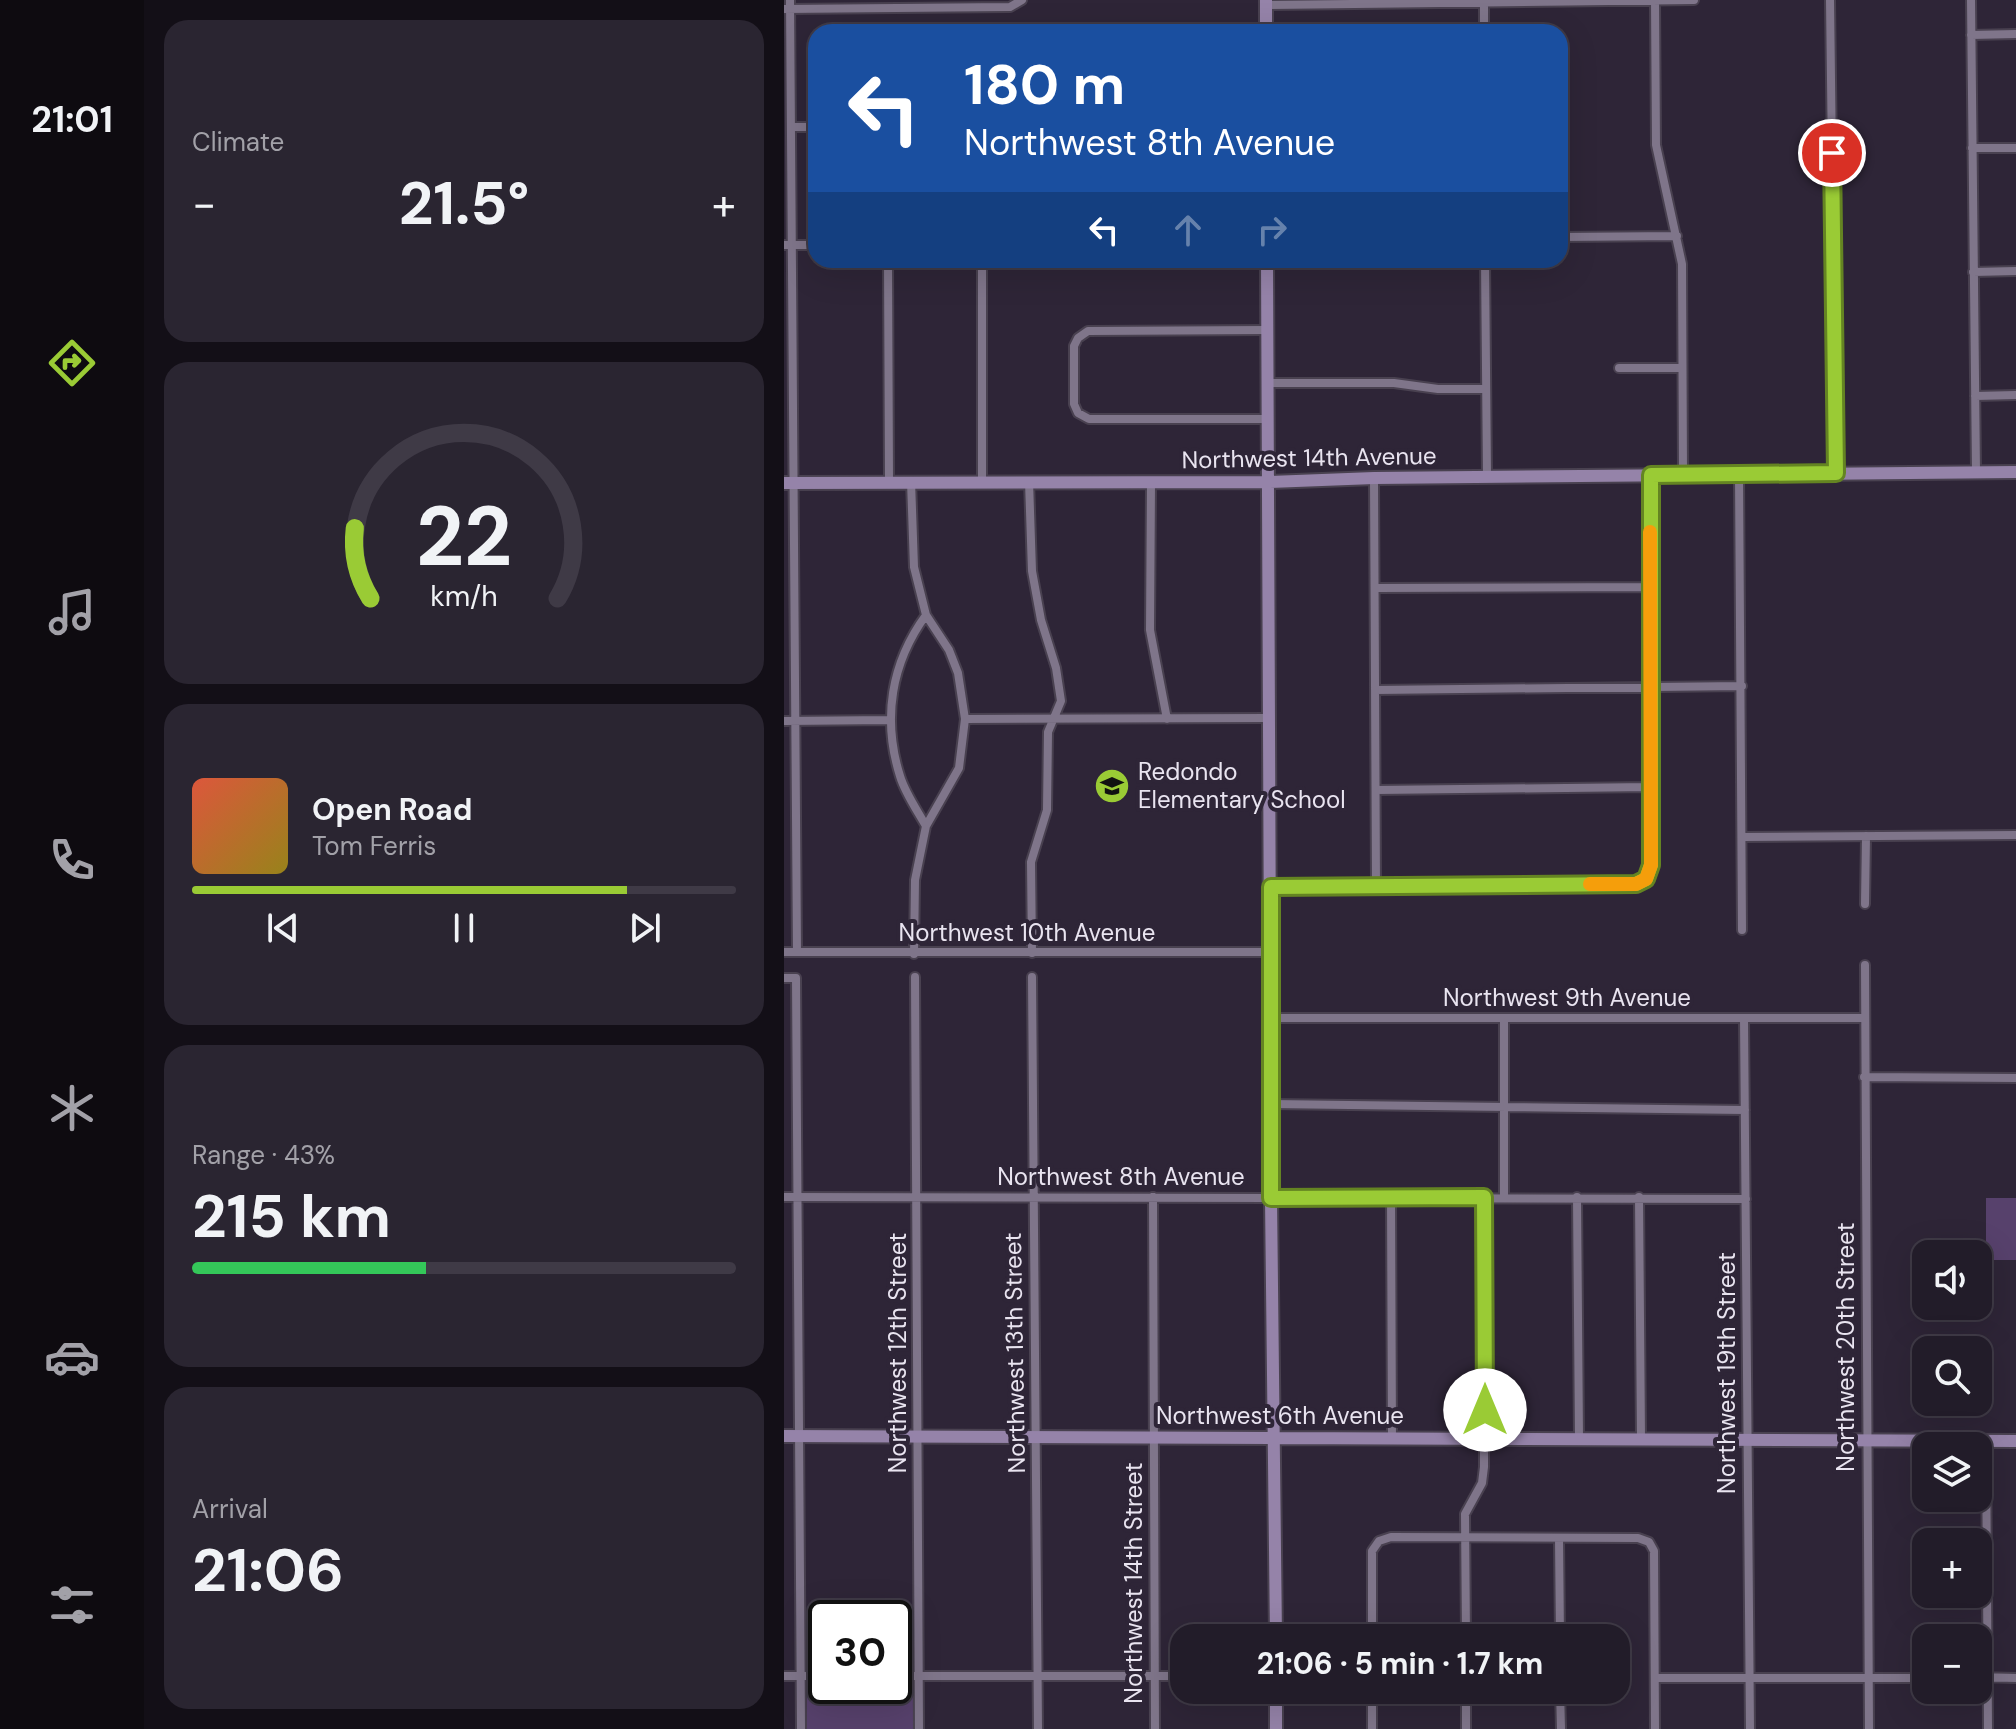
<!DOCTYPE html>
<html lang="en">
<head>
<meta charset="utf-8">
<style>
	:root { --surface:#221c29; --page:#2a2531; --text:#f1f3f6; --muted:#a2a1a8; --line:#3f3a46; --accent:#9acb35 }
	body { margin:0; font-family:"DM Sans",sans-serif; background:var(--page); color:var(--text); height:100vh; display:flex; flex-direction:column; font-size:30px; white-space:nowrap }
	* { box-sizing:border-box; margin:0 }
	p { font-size:26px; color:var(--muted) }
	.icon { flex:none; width:44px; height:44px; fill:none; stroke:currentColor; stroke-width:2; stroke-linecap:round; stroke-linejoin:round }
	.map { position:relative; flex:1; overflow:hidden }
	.sheet { display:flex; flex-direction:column; gap:20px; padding:20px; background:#130f17; width:640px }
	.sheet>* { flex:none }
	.guide { position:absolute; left:24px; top:24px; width:760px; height:244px; border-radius:24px; box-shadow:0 8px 32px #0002,0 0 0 2px var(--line); background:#1a4fa0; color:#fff; overflow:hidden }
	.tools { position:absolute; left:1128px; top:1240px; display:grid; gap:16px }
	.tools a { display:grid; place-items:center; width:80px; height:80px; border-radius:16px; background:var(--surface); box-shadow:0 8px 32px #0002,0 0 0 2px var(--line); font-size:40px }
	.speed { position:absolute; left:24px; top:1600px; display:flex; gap:16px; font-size:40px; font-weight:700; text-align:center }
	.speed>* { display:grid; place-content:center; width:104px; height:104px; border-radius:50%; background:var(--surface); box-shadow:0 8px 32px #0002,0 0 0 2px var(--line); line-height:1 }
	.speed .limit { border:4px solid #111; border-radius:12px; background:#fff; color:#111 }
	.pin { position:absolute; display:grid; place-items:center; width:68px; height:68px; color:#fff; margin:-34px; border:4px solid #fff; border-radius:50%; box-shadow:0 2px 8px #0007 }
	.me { position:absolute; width:88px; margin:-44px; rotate:0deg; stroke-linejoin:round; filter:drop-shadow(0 0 6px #0008) }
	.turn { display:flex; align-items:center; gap:28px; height:168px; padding:0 24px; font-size:36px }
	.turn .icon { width:104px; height:104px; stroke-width:2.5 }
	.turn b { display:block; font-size:56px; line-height:68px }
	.lanes { display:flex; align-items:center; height:76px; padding:0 24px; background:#0003; justify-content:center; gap:40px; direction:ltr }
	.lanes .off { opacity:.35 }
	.big { font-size:60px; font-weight:700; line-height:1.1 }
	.sheet .card { flex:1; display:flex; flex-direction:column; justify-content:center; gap:12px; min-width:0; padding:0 28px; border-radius:24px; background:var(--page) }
	.sheet .dial { align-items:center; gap:0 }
	.dial svg { height:208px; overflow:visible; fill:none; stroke:var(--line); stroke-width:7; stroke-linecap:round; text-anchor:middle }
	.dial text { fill:var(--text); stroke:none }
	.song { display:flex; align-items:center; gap:24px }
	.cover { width:96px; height:96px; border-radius:12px; background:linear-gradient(135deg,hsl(10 70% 55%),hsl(50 70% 35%)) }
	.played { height:8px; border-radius:4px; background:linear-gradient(90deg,var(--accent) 80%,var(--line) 80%) }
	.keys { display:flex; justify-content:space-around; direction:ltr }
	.heat { display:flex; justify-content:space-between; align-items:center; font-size:44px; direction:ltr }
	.charge { height:12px; border-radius:6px; background:linear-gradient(90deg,#34c759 43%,var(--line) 0) }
	.trip { position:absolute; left:386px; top:1624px; width:460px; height:80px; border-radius:24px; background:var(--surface); box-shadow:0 8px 32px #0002,0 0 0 2px var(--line); font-weight:700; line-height:80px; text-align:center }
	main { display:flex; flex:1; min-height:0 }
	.menu { display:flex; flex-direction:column; width:144px; justify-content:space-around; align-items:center; background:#0e0b10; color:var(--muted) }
	.menu .icon { width:56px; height:56px }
	.menu .current { color:var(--accent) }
	.menu b { font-size:36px; color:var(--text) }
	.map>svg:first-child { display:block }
	.green { fill:#57416c }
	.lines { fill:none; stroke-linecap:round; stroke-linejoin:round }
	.street-casing { stroke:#494150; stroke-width:12 }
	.secondary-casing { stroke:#494150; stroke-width:16 }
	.street { stroke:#7f758a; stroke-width:8 }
	.secondary { stroke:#9583a9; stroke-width:12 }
	.route-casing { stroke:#648422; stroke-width:20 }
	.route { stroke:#9acb35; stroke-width:14 }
	.slow { stroke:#f59e0b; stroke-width:14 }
	.labels { text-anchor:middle; stroke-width:8; stroke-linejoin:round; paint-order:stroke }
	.street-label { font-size:24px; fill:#e9e4f0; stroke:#2e2537 }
	.poi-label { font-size:24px; fill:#e9e4f0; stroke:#2e2537; text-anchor:start }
</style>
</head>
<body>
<main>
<nav class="menu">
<b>21:01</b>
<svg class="icon current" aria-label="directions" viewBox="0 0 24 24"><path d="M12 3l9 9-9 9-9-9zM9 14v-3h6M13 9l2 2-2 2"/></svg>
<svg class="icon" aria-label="music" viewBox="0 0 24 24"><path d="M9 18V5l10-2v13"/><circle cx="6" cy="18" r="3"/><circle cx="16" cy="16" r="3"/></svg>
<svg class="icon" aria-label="phone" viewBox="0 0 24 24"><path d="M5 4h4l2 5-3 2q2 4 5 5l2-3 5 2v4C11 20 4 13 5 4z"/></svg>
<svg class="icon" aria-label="climate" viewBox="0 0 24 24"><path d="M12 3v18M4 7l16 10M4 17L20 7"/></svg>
<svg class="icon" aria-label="car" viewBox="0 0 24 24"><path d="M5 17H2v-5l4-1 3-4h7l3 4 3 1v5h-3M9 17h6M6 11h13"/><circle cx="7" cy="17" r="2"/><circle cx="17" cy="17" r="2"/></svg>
<svg class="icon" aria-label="filters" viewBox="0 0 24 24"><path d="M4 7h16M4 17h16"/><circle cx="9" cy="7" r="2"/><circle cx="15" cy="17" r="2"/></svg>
</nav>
<section class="sheet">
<div class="card"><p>Climate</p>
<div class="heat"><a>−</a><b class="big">21.5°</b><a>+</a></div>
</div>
<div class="card dial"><svg viewBox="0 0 100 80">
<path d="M14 69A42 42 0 1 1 86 69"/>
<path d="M14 69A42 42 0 0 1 8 42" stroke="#9acb35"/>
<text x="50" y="56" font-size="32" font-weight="700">22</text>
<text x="50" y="72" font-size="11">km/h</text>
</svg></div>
<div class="card">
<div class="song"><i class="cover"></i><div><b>Open Road</b><p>Tom Ferris</p></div></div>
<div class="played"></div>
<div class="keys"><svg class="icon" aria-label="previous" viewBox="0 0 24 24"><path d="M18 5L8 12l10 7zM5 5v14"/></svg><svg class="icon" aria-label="pause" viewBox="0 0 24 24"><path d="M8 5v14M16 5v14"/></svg><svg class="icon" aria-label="next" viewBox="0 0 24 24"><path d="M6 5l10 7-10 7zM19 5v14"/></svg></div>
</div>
<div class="card"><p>Range · 43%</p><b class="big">215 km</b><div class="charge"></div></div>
<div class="card"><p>Arrival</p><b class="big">21:06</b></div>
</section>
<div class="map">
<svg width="1232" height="1729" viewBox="0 0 1232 1729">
	<rect width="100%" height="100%" fill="#2e2537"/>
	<path class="green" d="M 1202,1198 L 1232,1198 L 1232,1260 L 1202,1260 Z
		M 110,1683 L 129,1683 L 129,1729 L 23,1729 L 23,1684 L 110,1686 Z"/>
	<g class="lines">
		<g class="street-casing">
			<path id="street" d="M 6,0 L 13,952
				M 871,0 L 872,145 L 898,264 L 899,474
				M 1046,0 L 1052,473
				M 1187,0 L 1192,472
				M 700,1 L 700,32
				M 482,5 L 910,0
				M 0,9 L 226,7 L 238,0
				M 1187,35 L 1232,34
				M 8,127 L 32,127
				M 1188,148 L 1232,148
				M 776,237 L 893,236
				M 0,245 L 32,245
				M 104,260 L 105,481
				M 701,260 L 703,477
				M 1189,272 L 1232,271
				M 483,330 L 304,331 L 294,338 L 290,346 L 290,404 L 294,413 L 305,419 L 484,419
				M 835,368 L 898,368
				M 484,383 L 610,383 L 654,389 L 702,389
				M 1191,396 L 1232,395
				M 955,474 L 958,930
				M 590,478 L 592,886
				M 127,481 L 130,567 L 142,615 L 165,650 L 174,673 L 181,719 L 175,768 L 142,826 L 131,880 L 130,954
				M 198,481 L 198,260
				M 245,481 L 248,571 L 257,620 L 272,668 L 277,701 L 264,732 L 263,810 L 247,862 L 248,953
				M 367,483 L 366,630 L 383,719
				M 592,588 L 865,587
				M 591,690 L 958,686
				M 181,719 L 485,718
				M 0,721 L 105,720
				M 592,790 L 866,787
				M 142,826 C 133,810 121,793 116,776 C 98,719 107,663 142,615
				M 959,837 L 1232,835
				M 487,887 L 852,884 L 862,879 L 867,865 L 867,475
				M 1081,904 L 1082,836
				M 0,952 L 486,952
				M 1081,965 L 1085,1729
				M 131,977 L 135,1729
				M 248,977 L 254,1729
				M 0,978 L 12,978 L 17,1729
				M 487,1018 L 1080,1018
				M 960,1018 L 966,1729
				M 720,1019 L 720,1197
				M 1080,1077 L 1232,1078
				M 487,1104 L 961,1110
				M 0,1197 L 962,1199
				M 369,1197 L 371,1729
				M 607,1197 L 608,1439
				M 793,1197 L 795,1439
				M 855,1197 L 857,1439
				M 1202,1441 L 1204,1729
				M 775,1538 L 776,1638
				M 588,1638 L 588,1551 L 595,1541 L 607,1537 L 854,1538 L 865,1542 L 870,1551 L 871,1729
				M 682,1638 L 681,1514 L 698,1483 L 700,1467 L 700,1197
				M 0,1676 L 42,1676
				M 110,1676 L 400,1676
				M 1194,1677 L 1232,1678
				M 871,1678 L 1142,1678
				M 682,1690 L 682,1729
				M 776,1690 L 777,1729
				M 588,1729 L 588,1690"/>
		</g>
		<g class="secondary-casing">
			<path id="secondary" d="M 482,0 L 482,32
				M 483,260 L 487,1198 L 492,1638
				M 0,483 L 485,482 L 590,478 L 1232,472
				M 0,1436 L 1232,1441
				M 492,1690 L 492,1729"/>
		</g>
		<use href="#street" class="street"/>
		<use href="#secondary" class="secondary"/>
	</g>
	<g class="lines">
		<g class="route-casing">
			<path id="route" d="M 701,1410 L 700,1197 L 487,1198 L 487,887 L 852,884 L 862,879 L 867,865 L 867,475 L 1052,473 L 1048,153"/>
		</g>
		<use href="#route" class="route"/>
		<path class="slow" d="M 806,884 L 852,884 L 862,879 L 867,865 L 866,532"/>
	</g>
	<defs>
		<g id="school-disc" transform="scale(1.8)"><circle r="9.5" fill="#9acb35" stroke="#2e2537"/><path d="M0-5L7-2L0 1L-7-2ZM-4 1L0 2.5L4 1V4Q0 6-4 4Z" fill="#111"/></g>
	</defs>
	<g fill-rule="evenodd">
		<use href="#school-disc" x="328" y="786"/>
	</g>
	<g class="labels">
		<g class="street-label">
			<text transform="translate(525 458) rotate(-1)" y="8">Northwest 14th Avenue</text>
			<text x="243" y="941">Northwest 10th Avenue</text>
			<text x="783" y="1006">Northwest 9th Avenue</text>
			<text x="337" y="1185">Northwest 8th Avenue</text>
			<text transform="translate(1062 1347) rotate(-90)" y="8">Northwest 20th Street</text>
			<text transform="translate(114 1353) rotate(-90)" y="8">Northwest 12th Street</text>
			<text transform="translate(231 1353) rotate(-91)" y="8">Northwest 13th Street</text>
			<text transform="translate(943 1373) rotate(-90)" y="8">Northwest 19th Street</text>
			<text x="496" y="1424">Northwest 6th Avenue</text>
			<text transform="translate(350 1583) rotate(-90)" y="8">Northwest 14th Street</text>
		</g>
		<g class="poi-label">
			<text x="354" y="780">Redondo<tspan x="354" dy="28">Elementary School</tspan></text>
		</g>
	</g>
</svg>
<div class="tools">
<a><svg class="icon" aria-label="sound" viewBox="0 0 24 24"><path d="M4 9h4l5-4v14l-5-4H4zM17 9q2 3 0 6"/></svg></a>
<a><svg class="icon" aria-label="search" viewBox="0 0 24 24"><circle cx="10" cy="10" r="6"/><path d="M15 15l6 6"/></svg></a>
<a><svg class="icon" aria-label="layers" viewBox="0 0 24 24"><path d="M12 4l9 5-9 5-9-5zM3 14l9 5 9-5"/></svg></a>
<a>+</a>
<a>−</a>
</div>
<div class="speed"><div class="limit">30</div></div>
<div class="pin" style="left:1048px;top:153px;background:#d93025"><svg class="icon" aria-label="arrive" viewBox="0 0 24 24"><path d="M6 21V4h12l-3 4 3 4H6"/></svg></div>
<svg class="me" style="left:701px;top:1410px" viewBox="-20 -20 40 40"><circle r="19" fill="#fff"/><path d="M0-13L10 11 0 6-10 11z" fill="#9acb35"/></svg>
<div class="trip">21:06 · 5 min · 1.7 km</div>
<div class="guide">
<div class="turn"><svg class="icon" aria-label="left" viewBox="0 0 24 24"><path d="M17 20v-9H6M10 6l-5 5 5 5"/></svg><div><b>180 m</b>Northwest 8th Avenue</div></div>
<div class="lanes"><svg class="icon" aria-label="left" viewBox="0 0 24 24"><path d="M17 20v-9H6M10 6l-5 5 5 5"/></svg><svg class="icon off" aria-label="ahead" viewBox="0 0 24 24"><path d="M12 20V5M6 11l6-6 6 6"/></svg><svg class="icon off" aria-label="right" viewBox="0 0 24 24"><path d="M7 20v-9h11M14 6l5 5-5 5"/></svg></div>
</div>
</div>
</main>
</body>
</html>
